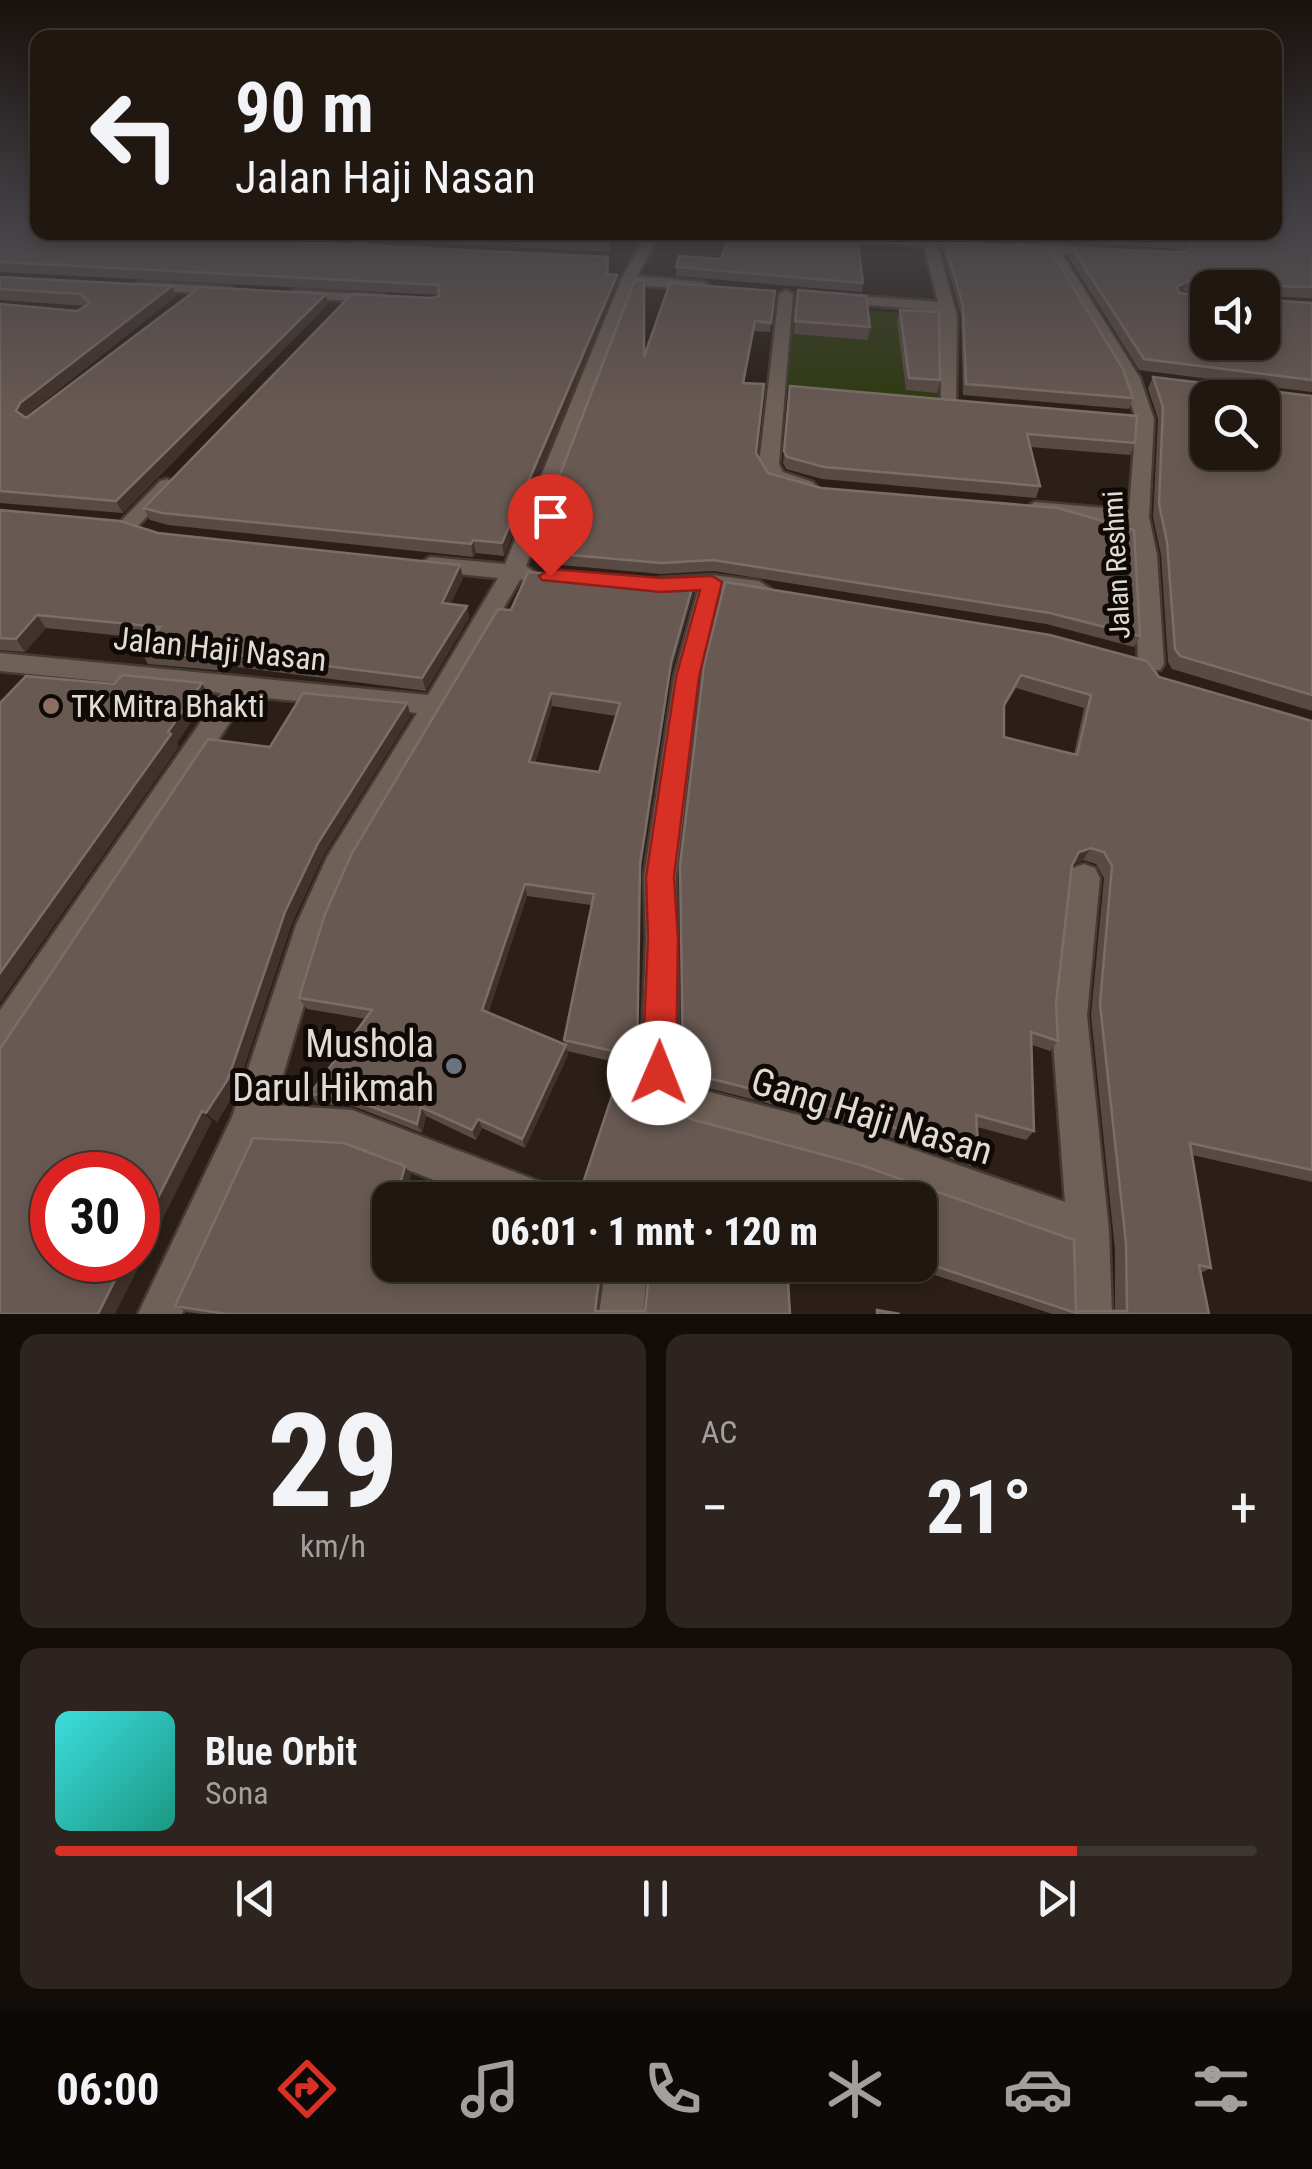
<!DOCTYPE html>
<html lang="id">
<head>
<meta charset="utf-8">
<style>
	:root { --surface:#201711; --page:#2d241f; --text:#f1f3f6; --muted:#a29f9f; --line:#3d3631; --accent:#d93025 }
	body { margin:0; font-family:"Roboto Condensed",sans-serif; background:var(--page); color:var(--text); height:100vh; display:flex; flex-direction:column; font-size:38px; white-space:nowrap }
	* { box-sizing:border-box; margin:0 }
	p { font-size:32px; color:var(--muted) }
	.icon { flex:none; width:55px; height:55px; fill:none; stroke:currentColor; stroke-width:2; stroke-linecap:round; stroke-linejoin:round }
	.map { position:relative; height:1314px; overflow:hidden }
	.details { display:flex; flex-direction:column; gap:20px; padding:20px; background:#120d09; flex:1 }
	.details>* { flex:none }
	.banner { position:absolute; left:30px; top:30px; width:1252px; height:210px; border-radius:20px; box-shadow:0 5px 15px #0003,0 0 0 2px var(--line); background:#201711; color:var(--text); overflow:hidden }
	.buttons { position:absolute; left:1190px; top:270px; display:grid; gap:20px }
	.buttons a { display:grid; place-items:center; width:90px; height:90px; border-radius:20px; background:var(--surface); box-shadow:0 5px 15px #0003,0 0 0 2px var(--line); font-size:50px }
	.speed { position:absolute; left:30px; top:1152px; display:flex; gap:20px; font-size:50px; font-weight:700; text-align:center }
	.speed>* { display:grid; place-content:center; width:130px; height:130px; border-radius:50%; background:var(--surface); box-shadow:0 5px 15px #0003,0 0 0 2px var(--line); line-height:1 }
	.speed .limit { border:15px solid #d22; background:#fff; color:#111 }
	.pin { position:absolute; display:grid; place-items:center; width:85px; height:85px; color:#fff; margin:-102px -42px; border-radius:50% 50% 50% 0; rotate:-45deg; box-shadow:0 0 10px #0007 }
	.pin .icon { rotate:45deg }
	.me { position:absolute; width:110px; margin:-55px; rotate:1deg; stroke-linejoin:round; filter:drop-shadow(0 0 8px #0008) }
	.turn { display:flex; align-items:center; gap:35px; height:210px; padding:0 40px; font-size:45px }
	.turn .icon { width:130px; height:130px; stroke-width:2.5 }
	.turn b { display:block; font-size:70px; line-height:85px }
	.big { font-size:75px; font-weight:800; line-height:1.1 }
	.details .card { flex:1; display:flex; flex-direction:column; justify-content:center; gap:15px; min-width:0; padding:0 35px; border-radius:20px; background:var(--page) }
	.details .dial { align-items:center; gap:0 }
	.dial b { font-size:130px; line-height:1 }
	.song { display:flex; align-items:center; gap:30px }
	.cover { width:120px; height:120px; border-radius:15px; background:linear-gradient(135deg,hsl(180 70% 55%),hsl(170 70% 35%)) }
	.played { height:10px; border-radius:5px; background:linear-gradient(90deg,var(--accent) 85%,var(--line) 85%) }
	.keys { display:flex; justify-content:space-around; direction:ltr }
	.heat { display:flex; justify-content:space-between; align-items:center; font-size:55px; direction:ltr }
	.details .tiles { flex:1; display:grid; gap:20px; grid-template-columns:1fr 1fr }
	.card:last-child { grid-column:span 2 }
	.trip { position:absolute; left:372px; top:1182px; width:565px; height:100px; border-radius:20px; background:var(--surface); box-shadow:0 5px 15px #0003,0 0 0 2px var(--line); font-weight:800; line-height:100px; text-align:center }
	.tabs { display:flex; height:160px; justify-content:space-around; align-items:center; background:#0d0907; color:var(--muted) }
	.tabs .icon { width:70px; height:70px }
	.tabs .active { color:var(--accent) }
	.tabs b { font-size:45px; color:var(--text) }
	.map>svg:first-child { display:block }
	.green { fill:#2f3a0f }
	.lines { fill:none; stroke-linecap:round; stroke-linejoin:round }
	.street-casing { stroke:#453b35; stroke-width:5 }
	.secondary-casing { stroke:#453b35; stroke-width:5 }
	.street { fill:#6f6157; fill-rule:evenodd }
	.secondary { fill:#6f6157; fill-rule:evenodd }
	.wall { fill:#594a44; fill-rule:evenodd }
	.shaded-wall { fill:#41322b }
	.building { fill:#685953; stroke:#7b6e68; stroke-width:2.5; fill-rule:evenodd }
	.route { fill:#d93025; stroke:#8d1f18; stroke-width:2.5 }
	.education-dot { fill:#8d6e63; stroke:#100a07; stroke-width:4 }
	.worship-dot { fill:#6b7280; stroke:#100a07; stroke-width:4 }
	.labels { text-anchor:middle; stroke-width:10; stroke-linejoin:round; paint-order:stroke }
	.far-street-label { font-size:28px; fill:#e2dad4; stroke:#100a07 }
	.street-label { font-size:32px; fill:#e2dad4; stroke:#100a07 }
	.poi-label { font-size:32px; fill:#e2dad4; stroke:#100a07; text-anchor:start }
	.near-poi-label { font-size:38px; fill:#e2dad4; stroke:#100a07; text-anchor:end }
	.near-street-label { font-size:38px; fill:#e2dad4; stroke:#100a07 }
</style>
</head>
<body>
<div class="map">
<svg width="1312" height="1314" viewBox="0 0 1312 1314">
	<rect width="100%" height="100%" fill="#2b1f17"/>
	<path class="green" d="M 778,306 L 945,315 L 953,401 L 778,387 Z"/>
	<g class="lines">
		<g class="street-casing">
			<path id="street" d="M 297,232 L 311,232 L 296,247 L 286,247 L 286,241 Z
				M 365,232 L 379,232 L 362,251 L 352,251 L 352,245 Z
				M 648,232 L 661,232 L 637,276 L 703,282 L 710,286 L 703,290 L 633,285 L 526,566 L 536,573 L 533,578 L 520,580 L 354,864 L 328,925 L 274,1105 L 352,1110 L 551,1186 L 557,1200 L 485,1200 L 352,1148 L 260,1143 L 182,1314 L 138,1314 L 232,1117 L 296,925 L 327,857 L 417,713 L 247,696 L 13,1054 L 0,1059 L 0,1010 L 221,693 L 0,671 L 0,653 L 428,695 L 498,578 L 430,571 L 419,564 L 430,557 L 505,564 L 621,280 Z
				M 823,233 L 983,242 L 985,245 L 978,249 L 938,247 L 957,316 L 956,407 L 950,408 L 941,403 L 940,311 L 833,302 L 826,298 L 833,294 L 938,302 L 924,246 L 818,240 L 817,237 Z
				M 1018,243 L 1103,248 L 1110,252 L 1103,256 L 1062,254 L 1140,378 L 1154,419 L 1149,517 L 1157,555 L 1164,664 L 1160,670 L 1142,670 L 1138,664 L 1135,555 L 1129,522 L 1035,514 L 1025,508 L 1035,502 L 1129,510 L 1136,419 L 1122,378 L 1048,253 L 1013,250 L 1013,244 Z
				M 139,282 L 229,287 L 236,291 L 229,295 L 134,289 L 132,286 Z
				M 294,290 L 383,295 L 390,299 L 383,303 L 289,297 L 287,294 Z
				M 786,290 L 793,294 L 779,464 L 783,472 L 813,482 L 816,486 L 806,492 L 768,480 L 759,464 L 779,294 Z
				M 167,479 L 177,485 L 174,489 L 136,528 L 122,528 L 118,524 L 122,520 L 160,481 Z
				M 712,575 L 759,581 L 771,589 L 759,597 L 721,591 L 700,677 L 676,877 L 679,1077 L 698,1089 L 857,1130 L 1065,1202 L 1051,1015 L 1068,878 L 1073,868 L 1084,864 L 1095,868 L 1100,878 L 1087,1015 L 1109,1231 L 1112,1314 L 1068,1314 L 1067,1244 L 857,1170 L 691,1125 L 652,1103 L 641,1073 L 646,939 L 644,877 L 674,677 L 698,590 L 659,592 L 648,585 L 659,578 Z
				M 606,1265 L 648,1265 L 643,1314 L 599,1314 Z"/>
		</g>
		<g class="secondary-casing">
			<path id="secondary" d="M 80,232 L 198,232 L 184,242 Z"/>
		</g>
		<use href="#street" class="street"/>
		<use href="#secondary" class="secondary"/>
	</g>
	<path class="wall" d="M 0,225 L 608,274 L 618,285 L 504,556 L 476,553 L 473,557 L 168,525 L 150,520 L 144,508 L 432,298 L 439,295 L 0,272 Z
		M 1312,225 L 1312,298 L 1264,296 L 1265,300 L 1312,303 L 1312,392 L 1139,370 L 1069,258 L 1072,248 L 1185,252 L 1180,249 L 908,232 L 1275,232 ZM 1208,288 L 1262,288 L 1208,342 L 1180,293 L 1183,291 L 1208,294 Z
		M 252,232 L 301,232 L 298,236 Z
		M 418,232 L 611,232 L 610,252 L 419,242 Z
		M 945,242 L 1133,398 L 1129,409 L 963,395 L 961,316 L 943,251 Z
		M 676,267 L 863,283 L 862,292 L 676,276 Z
		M 0,277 L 176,296 L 27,415 L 26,418 L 328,304 L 123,513 L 0,503 L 0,304 L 77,311 L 86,306 L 0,300 Z
		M 798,290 L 870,327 L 868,340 L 794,334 Z
		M 775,291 L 770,332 L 754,331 L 744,383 L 756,453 L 768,473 L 1140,636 L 1134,647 L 1046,624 L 713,571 L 661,574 L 539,563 L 538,559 L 534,558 L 532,547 L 644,357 Z
		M 900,310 L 940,380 L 937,393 L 906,390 L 897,321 Z
		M 1153,377 L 1312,396 L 1312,711 L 1172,669 L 1168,662 L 1161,555 L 1153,517 L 1158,419 L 1148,388 Z
		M 790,386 L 1135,443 L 1130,455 L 1030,447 L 1040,486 L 1036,498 L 822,479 L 786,469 L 783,463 Z
		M 0,510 L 463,578 L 450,604 L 467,606 L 469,618 L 426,691 L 229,666 L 226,671 L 148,664 L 141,651 L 151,639 L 46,628 L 25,652 L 0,650 Z
		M 528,572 L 661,583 L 694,581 L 693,594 L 670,676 L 640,876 L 637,1064 L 648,1095 L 691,1119 L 861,1165 L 1074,1240 L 1076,1311 L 1115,1311 L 1115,1250 L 1091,1015 L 1104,878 L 1096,864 L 1083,860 L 1072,865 L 1056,1004 L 1058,1041 L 1050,1051 L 1032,1045 L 1034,1131 L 1026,1140 L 977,1127 L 979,1157 L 971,1166 L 858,1126 L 700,1086 L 683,1075 L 680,865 L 704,665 L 725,582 L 1050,635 L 1147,661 L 1159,677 L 1312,721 L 1312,1182 L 1192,1155 L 1211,1268 L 1201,1273 L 1209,1314 L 1052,1314 L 905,1265 L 920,1265 L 920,1200 L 604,1200 L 585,1191 L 583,1183 L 623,1064 L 567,1051 L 568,1055 L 525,1148 L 482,1128 L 476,1140 L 426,1116 L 422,1133 L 353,1106 L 318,1104 L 310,1094 L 366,1019 L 307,1009 L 299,998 L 325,914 L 352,853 L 498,609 L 511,610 ZM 1016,688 L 1084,708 L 1074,754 L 1004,737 L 1004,708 ZM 552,706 L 616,716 L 599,772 L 535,763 ZM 527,896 L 591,905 L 564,1040 L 565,1045 L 488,1013 Z
		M 405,1166 L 411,1175 L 409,1182 L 443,1185 L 448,1194 L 390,1265 L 603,1265 L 597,1311 L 645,1311 L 650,1265 L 793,1265 L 790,1271 L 787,1270 L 790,1314 L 201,1314 L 187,1312 L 175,1306 Z"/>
	<path class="shaded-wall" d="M 617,275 L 618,285 L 504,556 L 502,543 Z
		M 1188,281 L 1183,291 L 1172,298 L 1177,287 Z
		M 172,286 L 176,296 L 27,415 L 22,423 L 16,411 L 20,403 Z
		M 326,294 L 328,304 L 123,513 L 116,501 Z
		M 473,540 L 476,553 L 473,557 L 471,544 Z
		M 460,565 L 463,578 L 445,616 L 442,603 Z
		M 694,581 L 693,594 L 670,676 L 640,876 L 640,864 L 671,663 Z
		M 467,606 L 469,618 L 426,691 L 422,678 Z
		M 37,615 L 46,628 L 25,652 L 16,639 Z
		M 223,653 L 229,666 L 226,671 L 219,658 Z
		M 202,683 L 209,696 L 177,743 L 179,747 L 0,1003 L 0,973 Z
		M 551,693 L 552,706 L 531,775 L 529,762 Z
		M 407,703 L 411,716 L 324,855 L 292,924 L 237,1089 L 217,1123 L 206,1113 L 285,912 L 318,843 Z
		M 1091,848 L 1083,860 L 1072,864 L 1079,852 Z
		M 525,884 L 527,896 L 485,1021 L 482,1010 Z
		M 566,1045 L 568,1055 L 525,1148 L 522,1139 Z
		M 421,1107 L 426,1116 L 422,1133 L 417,1124 Z
		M 202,1111 L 212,1121 L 115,1314 L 98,1314 L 125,1260 L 138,1260 L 138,1237 Z
		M 478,1119 L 482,1128 L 476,1140 L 472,1130 Z
		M 405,1166 L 411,1175 L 407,1189 L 401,1181 Z
		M 443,1185 L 448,1194 L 447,1200 L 440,1200 Z
		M 601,1265 L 603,1265 L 596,1314 L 595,1311 Z"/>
	<path class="building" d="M 0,225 L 33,228 L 38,226 L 38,232 L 145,232 L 180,236 L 608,257 L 607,274 L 617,275 L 502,543 L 473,540 L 471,544 L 162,513 L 144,508 L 352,294 L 432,298 L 439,296 L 439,285 L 0,262 Z
		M 1275,225 L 1312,225 L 1312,287 L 1267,286 L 1264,289 L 1265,300 L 1312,303 L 1312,380 L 1144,359 L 1072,248 L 1187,252 L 1193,245 L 1184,239 L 1078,232 L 1275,232 ZM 1188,281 L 1216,284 L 1216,288 L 1262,288 L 1262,342 L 1208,342 L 1208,296 L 1179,293 L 1177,287 Z
		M 507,232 L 610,232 L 609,238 Z
		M 730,232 L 801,232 L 857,236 L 863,283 L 676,267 L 679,256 L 721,259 Z
		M 945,242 L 1049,248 L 1123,369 L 1133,398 L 966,384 L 963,306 Z
		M 0,277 L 172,286 L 20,403 L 16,411 L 26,418 L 200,287 L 326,294 L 116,501 L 0,491 L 0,304 L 77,311 L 90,303 L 80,294 L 0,289 Z
		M 635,280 L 644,280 L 644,357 L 670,283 L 775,291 L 771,323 L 755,321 L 743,383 L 764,384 L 756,453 L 768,473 L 821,488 L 1058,508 L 1134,530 L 1140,636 L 1050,613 L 713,560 L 661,563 L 537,552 L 539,548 L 532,547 Z
		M 798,290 L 866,296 L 870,327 L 795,321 Z
		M 900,310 L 939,312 L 940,380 L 909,378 Z
		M 1153,377 L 1312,396 L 1312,695 L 1180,656 L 1175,649 L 1167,542 L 1159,504 L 1163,407 ZM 1208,398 L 1262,398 L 1262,452 L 1208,452 Z
		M 790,386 L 1137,416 L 1135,443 L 1027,434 L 1040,486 L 824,467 L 787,457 L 784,451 Z
		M 0,510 L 120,521 L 158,533 L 460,565 L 442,603 L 467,606 L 422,678 L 223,653 L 219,658 L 141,651 L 160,627 L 37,615 L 16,639 L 0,638 Z
		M 528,572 L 661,583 L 694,581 L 671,663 L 640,864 L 637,1063 L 648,1095 L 691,1119 L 861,1165 L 1074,1240 L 1076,1311 L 1127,1311 L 1126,1243 L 1100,1004 L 1112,866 L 1104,852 L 1091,848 L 1079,852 L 1072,865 L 1056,1004 L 1058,1041 L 1031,1032 L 1034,1131 L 976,1115 L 979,1157 L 863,1117 L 700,1076 L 683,1065 L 680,865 L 704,665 L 725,582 L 1050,635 L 1147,661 L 1159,677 L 1312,721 L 1312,1170 L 1190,1143 L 1211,1268 L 1199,1265 L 1209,1314 L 1079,1314 L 920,1261 L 920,1200 L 620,1200 L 583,1183 L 626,1054 L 564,1040 L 594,894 L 525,884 L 482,1010 L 566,1045 L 522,1139 L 478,1119 L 472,1130 L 421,1107 L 417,1124 L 346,1097 L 310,1094 L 372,1010 L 299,998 L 325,914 L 352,853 L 498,609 L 511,610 ZM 1021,675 L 1091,695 L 1077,755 L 1004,737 L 1004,705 ZM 551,693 L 620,703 L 599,772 L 529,762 Z
		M 122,675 L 202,683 L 168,732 L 171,734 L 0,973 L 0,703 L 26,676 L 114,684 Z
		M 303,693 L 407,703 L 318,843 L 285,912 L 228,1079 L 206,1113 L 202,1111 L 138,1237 L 138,1175 L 52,1175 L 52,1260 L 125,1260 L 98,1314 L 0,1314 L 0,1047 L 2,1046 L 208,739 L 270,747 Z
		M 253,1138 L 344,1143 L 405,1166 L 401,1181 L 443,1185 L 440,1200 L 390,1200 L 390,1265 L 601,1265 L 595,1311 L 645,1311 L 650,1265 L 787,1265 L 790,1314 L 226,1314 L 175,1306 Z
		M 877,1310 L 900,1314 L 877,1314 Z"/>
	<linearGradient id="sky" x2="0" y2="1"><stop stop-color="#18110d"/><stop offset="0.55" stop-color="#444247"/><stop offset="1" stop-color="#444247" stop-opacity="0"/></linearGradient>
	<rect width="1312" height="409" fill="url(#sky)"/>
	<path class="route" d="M 550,569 L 661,578 L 712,576 L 722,582 L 699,677 L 674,877 L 678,939 L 676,1073 L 671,1085 L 659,1090 L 647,1085 L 642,1073 L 648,939 L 646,877 L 676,677 L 700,590 L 661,592 L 542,580 L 539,576 Z"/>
	<circle class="education-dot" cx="51" cy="706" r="10"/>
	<circle class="worship-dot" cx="454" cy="1066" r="10"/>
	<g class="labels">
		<g class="far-street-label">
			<text transform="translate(1116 565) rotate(-93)" y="10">Jalan Reshmi</text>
		</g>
		<g class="street-label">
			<text transform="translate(220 649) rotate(6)" y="11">Jalan Haji Nasan</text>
		</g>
		<g class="poi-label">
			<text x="71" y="717">TK Mitra Bhakti</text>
		</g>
		<g class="near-poi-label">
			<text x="434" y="1057">Mushola<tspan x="434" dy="44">Darul Hikmah</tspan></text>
		</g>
		<g class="near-street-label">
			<text transform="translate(872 1116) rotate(17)" y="13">Gang Haji Nasan</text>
		</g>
	</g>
</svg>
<div class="buttons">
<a><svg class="icon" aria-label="sound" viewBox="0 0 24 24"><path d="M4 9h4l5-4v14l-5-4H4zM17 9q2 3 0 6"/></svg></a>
<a><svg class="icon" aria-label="search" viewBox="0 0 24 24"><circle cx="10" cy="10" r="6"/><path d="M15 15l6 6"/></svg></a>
</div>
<div class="speed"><div class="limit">30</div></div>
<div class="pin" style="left:550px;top:576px;background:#d93025"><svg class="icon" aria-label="arrive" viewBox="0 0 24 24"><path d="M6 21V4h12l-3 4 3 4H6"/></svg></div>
<svg class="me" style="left:659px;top:1073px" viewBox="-20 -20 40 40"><circle r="19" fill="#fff"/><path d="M0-13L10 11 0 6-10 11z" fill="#d93025"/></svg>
<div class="trip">06:01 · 1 mnt · 120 m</div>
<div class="banner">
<div class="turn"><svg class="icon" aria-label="left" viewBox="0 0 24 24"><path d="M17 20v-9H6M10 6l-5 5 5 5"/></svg><div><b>90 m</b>Jalan Haji Nasan</div></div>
</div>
</div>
<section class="details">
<div class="tiles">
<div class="card dial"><b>29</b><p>km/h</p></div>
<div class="card"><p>AC</p>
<div class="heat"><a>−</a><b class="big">21°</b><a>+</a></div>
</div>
<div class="card">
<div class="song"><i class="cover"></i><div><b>Blue Orbit</b><p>Sona</p></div></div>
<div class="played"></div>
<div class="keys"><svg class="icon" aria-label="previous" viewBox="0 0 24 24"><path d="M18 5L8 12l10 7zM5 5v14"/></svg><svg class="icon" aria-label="pause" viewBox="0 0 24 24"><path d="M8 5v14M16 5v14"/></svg><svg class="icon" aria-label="next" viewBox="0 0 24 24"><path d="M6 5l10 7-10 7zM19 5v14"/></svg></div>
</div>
</div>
</section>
<nav class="tabs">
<b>06:00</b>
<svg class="icon active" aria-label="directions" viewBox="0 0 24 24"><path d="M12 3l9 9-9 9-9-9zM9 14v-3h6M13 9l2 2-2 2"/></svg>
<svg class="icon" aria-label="music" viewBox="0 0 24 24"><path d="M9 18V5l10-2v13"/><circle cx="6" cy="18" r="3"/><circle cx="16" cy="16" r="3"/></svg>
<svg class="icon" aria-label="phone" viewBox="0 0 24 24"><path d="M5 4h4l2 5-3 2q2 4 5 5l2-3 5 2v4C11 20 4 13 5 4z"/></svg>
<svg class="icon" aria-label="climate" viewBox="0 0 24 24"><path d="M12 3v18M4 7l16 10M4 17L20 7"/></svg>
<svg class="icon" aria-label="car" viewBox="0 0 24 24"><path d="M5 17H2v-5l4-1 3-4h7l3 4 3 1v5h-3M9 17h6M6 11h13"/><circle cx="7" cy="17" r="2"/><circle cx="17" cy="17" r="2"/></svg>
<svg class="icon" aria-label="filters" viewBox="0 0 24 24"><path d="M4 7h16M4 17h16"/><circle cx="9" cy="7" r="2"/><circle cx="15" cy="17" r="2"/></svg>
</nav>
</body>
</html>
